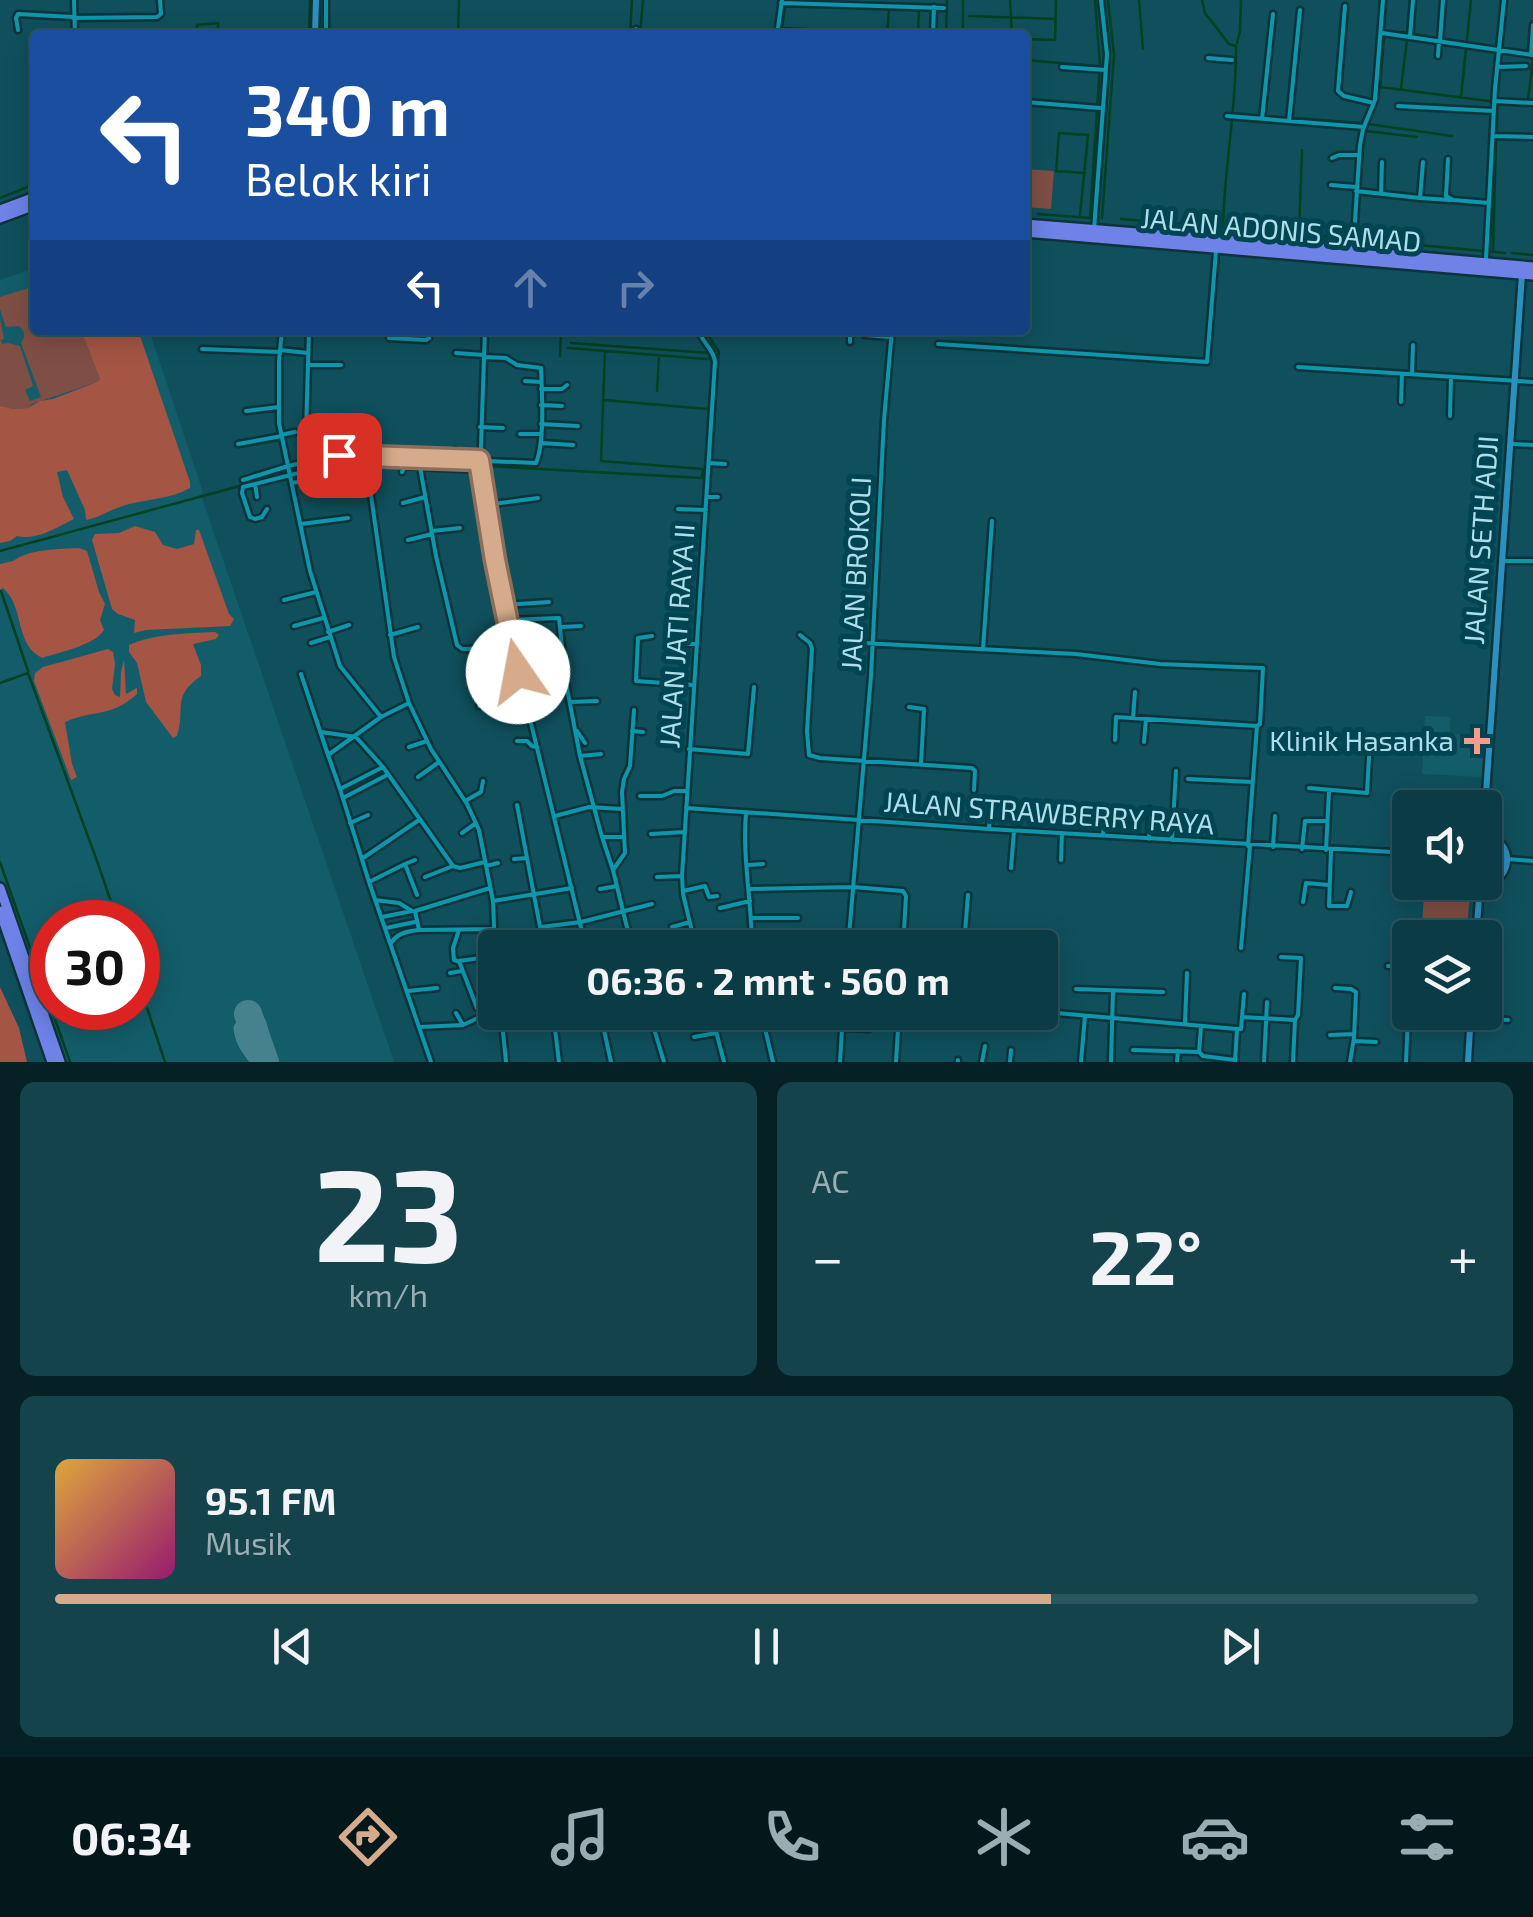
<!DOCTYPE html>
<html lang="id">
<head>
<meta charset="utf-8">
<style>
	:root { --surface:#0b3c45; --page:#14434c; --text:#f1f3f6; --muted:#9aadb3; --line:#2b565e; --accent:#d6ab8b }
	body { margin:0; font-family:"Exo 2",sans-serif; background:var(--page); color:var(--text); height:100vh; display:flex; flex-direction:column; font-size:38px; white-space:nowrap }
	* { box-sizing:border-box; margin:0 }
	p { font-size:32px; color:var(--muted) }
	.icon { flex:none; width:55px; height:55px; fill:none; stroke:currentColor; stroke-width:2; stroke-linecap:round; stroke-linejoin:round }
	.map { position:relative; height:1062px; overflow:hidden }
	.side { display:flex; flex-direction:column; gap:20px; padding:20px; background:#062126; flex:1 }
	.side>* { flex:none }
	.top-card { position:absolute; left:30px; top:30px; width:1000px; height:305px; border-radius:10px; box-shadow:0 5px 25px #0003,0 0 0 2px var(--line); background:#1a4fa0; color:#fff; overflow:hidden }
	.buttons { position:absolute; left:1392px; top:790px; display:grid; gap:20px }
	.buttons a { display:grid; place-items:center; width:110px; height:110px; border-radius:10px; background:var(--surface); box-shadow:0 5px 25px #0003,0 0 0 2px var(--line); font-size:50px }
	.speed { position:absolute; left:30px; top:900px; display:flex; gap:20px; font-size:50px; font-weight:700; text-align:center }
	.speed>* { display:grid; place-content:center; width:130px; height:130px; border-radius:50%; background:var(--surface); box-shadow:0 5px 25px #0003,0 0 0 2px var(--line); line-height:1 }
	.speed .limit { border:15px solid #d22; background:#fff; color:#111 }
	.pin { position:absolute; display:grid; place-items:center; width:85px; height:85px; color:#fff; margin:-42px; border-radius:20px; box-shadow:0 5px 15px #0006 }
	.me { position:absolute; width:110px; margin:-55px; rotate:348deg; stroke-linejoin:round; filter:drop-shadow(0 0 8px #0008) }
	.turn { display:flex; align-items:center; gap:35px; height:210px; padding:0 50px; font-size:45px }
	.turn .icon { width:130px; height:130px; stroke-width:2.5 }
	.turn b { display:block; font-size:70px; line-height:85px }
	.lanes { display:flex; align-items:center; height:95px; padding:0 50px; background:#0003; justify-content:center; gap:50px; direction:ltr }
	.lanes .off { opacity:.35 }
	.big { font-size:75px; font-weight:700; line-height:1.1 }
	.side .widget { flex:1; display:flex; flex-direction:column; justify-content:center; gap:15px; min-width:0; padding:0 35px; border-radius:15px; background:var(--page) }
	.side .dial { align-items:center; gap:0 }
	.dial b { font-size:130px; line-height:1 }
	.song { display:flex; align-items:center; gap:30px }
	.cover { width:120px; height:120px; border-radius:15px; background:linear-gradient(135deg,hsl(40 70% 55%),hsl(320 70% 35%)) }
	.played { height:10px; border-radius:5px; background:linear-gradient(90deg,var(--accent) 70%,var(--line) 70%) }
	.keys { display:flex; justify-content:space-around; direction:ltr }
	.heat { display:flex; justify-content:space-between; align-items:center; font-size:55px; direction:ltr }
	.side .tiles { flex:1; display:grid; gap:20px; grid-template-columns:1fr 1fr }
	.widget:last-child { grid-column:span 2 }
	.trip { position:absolute; left:478px; top:930px; width:580px; height:100px; border-radius:10px; background:var(--surface); box-shadow:0 5px 25px #0003,0 0 0 2px var(--line); font-weight:700; line-height:100px; text-align:center }
	.menu { display:flex; height:160px; justify-content:space-around; align-items:center; background:#04181c; color:var(--muted) }
	.menu .icon { width:70px; height:70px }
	.menu .selected { color:var(--accent) }
	.menu b { font-size:45px; color:var(--text) }
	.map>svg:first-child { display:block }
	.built { fill:#135d6a; fill-rule:evenodd }
	.green { fill:#7f4f45 }
	.forest { fill:#a45544 }
	.lines { fill:none; stroke-linecap:round; stroke-linejoin:round }
	.stream { stroke:#00411f; stroke-width:2.5 }
	.taxiway { stroke:#46828e; stroke-width:11 }
	.runway { stroke:#46828e; stroke-width:28 }
	.street-casing { stroke:#0e333a; stroke-width:9 }
	.secondary-casing { stroke:#0e333a; stroke-width:11 }
	.highway-casing { stroke:#0e333a; stroke-width:14 }
	.street { stroke:#0d97ad; stroke-width:4 }
	.secondary { stroke:#2a91bf; stroke-width:6 }
	.highway { stroke:#6e82e8; stroke-width:9 }
	.route-casing { stroke:#8b6f5a; stroke-width:25 }
	.route { stroke:#d6ab8b; stroke-width:18 }
	.poi-dot { fill:#f49e8a; stroke:#004551; stroke-width:4 }
	.labels { text-anchor:middle; stroke-width:10; stroke-linejoin:round; paint-order:stroke }
	.street-label { font-size:28px; fill:#addee9; stroke:#004551 }
	.poi-label { font-size:28px; fill:#addee9; stroke:#004551; text-anchor:end }
</style>
</head>
<body>
<div class="map">
<svg width="1533" height="1062" viewBox="0 0 1533 1062">
	<rect width="100%" height="100%" fill="#0f505c"/>
	<path class="built" d="M 35,268 L 35,330 L 149,330 L 203,492 L 199,495 L 200,497 L 202,498 L 394,1062 L 63,1062 L 0,881 L 0,280 ZM 52,922 L 138,922 L 138,1008 L 52,1008 Z
		M 1425,716 L 1450,717 L 1450,734 L 1486,735 L 1484,777 L 1422,774 Z"/>
	<path class="green" d="M 1025,169 L 1054,171 L 1051,209 L 1025,207 Z
		M 35,286 L 35,330 L 81,330 L 100,379 L 97,382 L 32,404 L 28,408 L 14,409 L 0,406 L 0,319 L 4,339 L 1,340 L 2,344 L 8,343 L 20,346 L 33,386 L 25,390 L 30,401 L 41,397 L 21,343 C 26,336 25,330 18,326 L 6,327 L 0,309 L 0,297 Z
		M 1425,883 L 1454,883 L 1470,894 L 1467,927 L 1422,924 Z"/>
	<path class="forest" d="M 81,330 L 138,330 L 190,482 L 190,488 C 169,500 140,499 117,508 C 106,512 98,518 86,520 L 85,510 L 67,470 L 57,472 L 63,497 L 74,519 C 57,527 37,541 17,536 L 10,541 L 0,543 L 0,406 L 14,409 L 28,408 L 40,401 L 53,399 L 97,382 L 100,379 Z
		M 135,526 L 155,532 L 163,545 L 177,549 L 194,544 L 196,530 L 199,530 L 229,614 L 234,619 L 230,626 L 146,630 L 134,633 L 135,620 L 118,614 L 112,609 L 92,540 L 95,534 L 119,533 Z
		M 79,548 L 87,551 L 99,592 L 105,604 L 100,620 L 104,630 C 95,645 60,652 42,658 C 14,644 25,607 3,588 L 0,590 L 0,564 L 13,561 C 29,549 59,549 79,548 Z
		M 215,632 L 219,635 L 216,639 L 193,644 L 201,665 L 201,676 C 171,697 186,707 177,736 L 173,738 L 146,702 L 137,663 L 129,652 L 129,645 C 154,634 187,633 215,632 Z
		M 108,649 L 113,652 L 115,664 L 112,689 L 115,695 L 120,697 L 121,672 L 124,660 L 126,694 L 137,688 L 137,694 C 110,718 95,709 65,722 L 72,764 L 77,777 L 71,780 L 34,681 L 35,673 L 43,667 Z
		M 0,987 L 19,1028 L 27,1062 L 0,1062 Z"/>
	<g class="lines">
		<path class="stream" d="M 1010,0 L 1012,35
			M 1139,0 L 1143,49
			M 1202,0 L 1205,13 L 1229,44 L 1236,46 C 1237,107 1224,167 1223,228
			M 969,16 L 1056,19
			M 782,28 L 785,6 L 919,9 L 918,35
			M 1384,31 L 1386,0
			M 1386,31 L 1408,33
			M 1407,33 L 1410,0
			M 1414,34 L 1437,38
			M 197,35 L 197,25 L 218,23 L 218,35
			M 309,35 L 310,0
			M 458,35 L 459,0
			M 630,35 L 632,0
			M 640,35 L 643,0
			M 887,35 L 889,10
			M 946,35 L 947,0
			M 963,35 L 963,0
			M 1384,37 L 1380,87 L 1497,102 L 1497,133
			M 1025,39 L 1055,40 L 1056,0
			M 1444,39 L 1496,47
			M 1237,43 L 1240,31 L 1241,0
			M 1503,48 L 1527,51
			M 1025,60 L 1096,66
			M 1401,88 L 1407,40
			M 1461,97 L 1471,0
			M 1528,100 L 1533,60
			M 1292,118 L 1361,123
			M 1368,124 L 1452,136
			M 1343,128 L 1359,130
			M 1366,131 L 1417,137
			M 0,198 L 35,184
			M 1038,214 L 1090,218 L 1100,64 L 1095,0
			M 1080,215 L 1088,135 L 1059,133 L 1056,171 L 1085,173
			M 1102,218 L 1114,55 L 1108,0
			M 1121,219 L 1263,231
			M 1268,231 L 1505,253
			M 1299,233 L 1302,150
			M 1493,252 L 1496,139
			M 1512,253 L 1533,255
			M 625,330 L 624,333 L 696,332
			M 571,343 L 710,353 L 709,359 L 718,360 L 719,352 L 705,330
			M 568,348 L 706,359
			M 560,356 L 561,330
			M 657,391 L 659,357
			M 604,400 L 707,409
			M 0,551 L 343,458 L 702,478 L 703,469 L 601,461 L 605,351
			M 1,591 L 28,671
			M 0,683 L 28,673 L 97,861 L 118,922
			M 0,862 L 70,1062
			M 138,981 L 165,1062"/>
		<path class="taxiway" d="M 256,1062 C 248,1051 240,1042 239,1028 L 247,1018 L 257,1018 L 261,1023 L 263,1031 L 257,1040"/>
		<path class="runway" d="M 248,1014 L 265,1062"/>
		<g class="street-casing">
			<path id="street" d="M 74,0 L 75,35
				M 781,3 L 944,8
				M 1345,6 L 1338,91 L 1344,96 L 1374,103
				M 73,18 L 157,17 L 161,14 L 160,0
				M 18,30 L 16,18 L 18,14 L 73,17
				M 777,31 L 863,35
				M 1382,33 L 1533,55
				M 326,35 L 326,0
				M 636,35 L 636,29
				M 777,35 L 782,0
				M 933,35 L 934,7
				M 1410,37 L 1413,0
				M 1440,41 L 1443,0
				M 1531,55 L 1533,25
				M 1438,56 L 1439,41
				M 1208,58 L 1232,60
				M 1062,67 L 1106,70
				M 1497,67 L 1526,66
				M 1494,101 L 1533,103
				M 1025,102 L 1100,108
				M 1398,106 L 1494,111
				M 1227,116 L 1364,127
				M 1262,119 L 1273,14
				M 1289,121 L 1300,10
				M 1493,136 L 1533,137
				M 1332,158 L 1339,155 L 1358,155
				M 1448,159 L 1446,196 L 1453,200 L 1489,203
				M 1331,185 L 1356,187
				M 1356,191 L 1420,198 L 1423,162
				M 1381,194 L 1382,162
				M 1420,198 L 1450,200
				M 1094,230 L 1107,54 L 1101,0
				M 1353,251 L 1360,145 L 1363,129 L 1375,100 L 1383,0
				M 1486,259 L 1495,89 L 1504,0
				M 282,330 L 279,361 L 279,423 L 310,571 L 340,666 L 381,717
				M 309,330 L 306,433 L 309,463
				M 467,330 L 485,331
				M 485,330 L 480,475 L 516,662 L 586,948
				M 865,330 L 865,335 L 891,337
				M 389,338 L 426,340 L 429,338 L 429,330
				M 850,342 L 850,330
				M 938,344 L 1207,362 L 1216,251
				M 202,349 L 280,352
				M 280,350 L 308,353
				M 456,353 L 484,355
				M 308,365 L 341,365
				M 1298,367 L 1533,382
				M 1412,374 L 1413,345
				M 525,381 L 541,382
				M 541,389 L 562,389 L 567,385
				M 1401,402 L 1402,374
				M 541,405 L 562,406
				M 246,411 L 279,407
				M 1450,416 L 1451,377
				M 541,424 L 578,426
				M 480,427 L 503,428
				M 520,434 L 541,434
				M 281,435 L 295,432
				M 541,443 L 573,445
				M 238,444 L 282,436
				M 1513,444 L 1533,445
				M 450,459 L 455,450
				M 709,463 L 725,464
				M 479,470 L 420,467 L 436,556 L 457,645 L 462,649 L 468,649 L 512,644
				M 402,472 L 405,466 L 420,467
				M 243,480 L 288,466 L 339,455 L 536,463 C 545,442 542,393 541,368 L 517,365 L 506,358 L 484,357
				M 292,483 L 329,477
				M 255,484 L 257,497
				M 707,497 L 718,497
				M 403,503 L 425,497
				M 485,505 L 538,498
				M 267,509 L 262,517 L 255,519 L 250,517 L 242,493 L 243,487 L 334,464 L 356,462 L 367,467 L 394,657 L 409,703 L 431,749 L 467,804 L 479,830 L 493,901 L 495,949
				M 678,509 L 706,510
				M 301,524 L 348,518
				M 432,531 L 460,528
				M 408,540 L 432,534
				M 1503,561 L 1533,561
				M 284,600 L 316,592
				M 504,605 L 549,602
				M 507,620 L 559,618 L 565,678 L 580,756 L 602,837 L 623,837
				M 294,626 L 323,618
				M 562,627 L 581,626
				M 328,632 L 349,625
				M 390,635 L 418,627
				M 800,635 L 810,643 L 812,649 L 807,731 L 809,755 L 820,758 L 972,768 L 975,771 L 974,790
				M 652,636 L 638,638 L 636,681 L 693,685
				M 843,642 L 1076,654 L 1160,664 L 1263,668 L 1260,724 L 1257,726
				M 311,643 L 330,637
				M 680,644 L 696,644
				M 492,649 L 496,660 L 500,665 L 516,662
				M 983,649 L 992,521
				M 301,674 L 328,755
				M 570,702 L 597,701
				M 409,703 L 381,717 L 328,755 L 340,789 L 383,767 L 453,866 L 460,868 L 485,862
				M 479,706 L 489,703 L 498,696 L 523,693
				M 909,707 L 924,709 L 921,764
				M 1133,718 L 1135,692
				M 577,731 L 585,743
				M 632,731 L 643,732
				M 321,732 L 356,737 L 383,767
				M 1115,740 L 1116,717 L 1257,726 L 1248,846
				M 517,741 L 527,741 L 532,746 L 537,747
				M 1144,742 L 1146,719
				M 409,747 L 427,741
				M 689,749 L 748,754 L 754,687
				M 580,756 L 601,754
				M 418,777 L 439,762
				M 1188,779 L 1253,782
				M 1309,788 L 1367,793 L 1370,740 L 1347,739
				M 340,789 L 369,882 L 431,1062
				M 640,796 L 662,796 L 674,791 L 687,791
				M 343,798 L 387,775
				M 465,801 L 481,792 L 483,781
				M 517,805 L 544,948
				M 686,808 L 989,829 L 1410,853
				M 746,813 C 742,857 752,903 752,948
				M 555,816 L 589,807 L 622,809
				M 350,823 L 368,815
				M 989,829 L 991,800
				M 462,833 L 476,823
				M 651,834 L 684,832
				M 1103,835 L 1105,811
				M 602,837 L 613,870
				M 1149,839 L 1150,809
				M 1172,840 L 1176,771
				M 1273,847 L 1275,816
				M 1302,849 L 1305,821 L 1326,821
				M 1326,850 L 1329,791
				M 1331,850 L 1329,906 L 1347,906 L 1351,892
				M 363,858 L 419,820
				M 514,859 L 527,858
				M 1508,859 L 1533,861
				M 1061,860 L 1062,833
				M 405,864 L 415,860
				M 748,865 L 763,864
				M 486,866 L 498,863
				M 1011,868 L 1014,831
				M 425,877 L 453,866
				M 657,877 L 682,876
				M 369,882 L 405,864 L 417,895
				M 490,888 L 415,911 L 419,930 L 494,929
				M 600,889 L 617,886
				M 750,889 L 853,887 L 903,891 L 906,896 L 903,948
				M 683,891 L 705,886 L 709,897 L 717,896
				M 375,900 L 399,903 L 412,911
				M 493,901 L 572,888
				M 1303,902 L 1306,883 L 1329,885
				M 720,908 L 750,901
				M 382,917 L 412,911
				M 751,918 L 798,918
				M 541,927 L 581,922 L 652,904
				M 672,927 L 690,922
				M 386,928 L 415,922
				M 752,936 L 771,936
				M 1422,938 L 1422,933
				M 392,942 C 397,933 409,931 419,930
				M 964,945 L 968,895
				M 586,946 L 629,935
				M 903,946 L 908,944 L 961,945 L 967,948
				M 632,948 L 613,870 L 625,853 L 622,792 L 624,779 L 630,766 L 634,710
				M 696,948 L 683,894 L 682,876 L 715,362 C 714,349 701,342 699,330
				M 848,948 L 871,676 L 884,420 L 892,330
				M 1241,948 L 1250,846
				M 1040,954 L 1042,957 L 1040,974
				M 1281,957 L 1301,958 L 1298,1015 L 1295,1020
				M 457,961 L 454,960 L 453,948 L 459,930
				M 1388,966 L 1410,967
				M 450,973 L 462,971
				M 1335,988 L 1351,989 L 1356,992 L 1354,1038 L 1350,1062
				M 1076,989 L 1163,992
				M 408,991 L 437,988
				M 1047,992 L 1045,1012 L 1237,1029
				M 477,1008 L 459,961 L 495,956
				M 501,1012 L 506,1062
				M 553,1012 L 559,1062
				M 600,1012 L 611,1062
				M 649,1012 L 664,1062
				M 711,1012 L 724,1062
				M 761,1012 L 773,1062
				M 456,1013 L 463,1025
				M 1242,1017 L 1244,994
				M 1471,1018 L 1508,1020
				M 1185,1023 L 1187,973
				M 419,1027 L 463,1025 L 495,1010
				M 843,1028 L 869,1029
				M 604,1029 L 625,1025
				M 1330,1035 L 1354,1034
				M 694,1037 L 716,1033
				M 1354,1041 L 1376,1042
				M 1133,1050 L 1199,1052 L 1201,1027
				M 1199,1052 L 1203,1056 L 1235,1060
				M 840,1062 L 843,1012
				M 896,1062 L 899,1012
				M 958,1062 L 958,1060
				M 982,1062 L 985,1046
				M 1010,1062 L 1011,1050
				M 1081,1062 L 1085,1016
				M 1111,1062 L 1113,991
				M 1177,1062 L 1178,1051
				M 1235,1062 L 1237,1029 L 1241,1029 L 1242,1017 L 1295,1020 L 1293,1062
				M 1264,1062 L 1267,1002
				M 1406,1062 L 1410,968"/>
		</g>
		<g class="secondary-casing">
			<path id="secondary" d="M 315,35 L 316,0
				M 1485,808 L 1522,274
				M 1485,818 L 1492,835
				M 1472,882 C 1509,892 1522,845 1485,834
				M 1472,884 L 1479,898 L 1476,938
				M 1468,1062 L 1471,1012"/>
		</g>
		<g class="highway-casing">
			<path id="highway" d="M 0,210 L 35,197
				M 0,218 L 35,205
				M 1025,224 L 1249,242 L 1533,267
				M 1025,232 L 1533,275
				M 0,888 L 60,1062
				M 0,911 L 52,1062"/>
		</g>
		<use href="#street" class="street"/>
		<use href="#secondary" class="secondary"/>
		<use href="#highway" class="highway"/>
	</g>
	<g class="lines">
		<g class="route-casing">
			<path id="route" d="M 339,455 L 479,460 L 495,560 L 518,672"/>
		</g>
		<use href="#route" class="route"/>
	</g>
	<path class="poi-dot" d="M1472 726h10v10h10v10h-10v10h-10v-10h-10v-10h10z"/>
	<g class="labels">
		<g class="street-label">
			<text transform="translate(1281 230) rotate(5)" y="10">JALAN ADONIS SAMAD</text>
			<text transform="translate(1481 540) rotate(-86)" y="10">JALAN SETH ADJI</text>
			<text transform="translate(856 574) rotate(-87)" y="10">JALAN BROKOLI</text>
			<text transform="translate(677 636) rotate(-86)" y="10">JALAN JATI RAYA II</text>
			<text transform="translate(1049 813) rotate(4)" y="10">JALAN STRAWBERRY RAYA</text>
		</g>
		<g class="poi-label">
			<text x="1454" y="751">Klinik Hasanka</text>
		</g>
	</g>
</svg>
<div class="buttons">
<a><svg class="icon" aria-label="sound" viewBox="0 0 24 24"><path d="M4 9h4l5-4v14l-5-4H4zM17 9q2 3 0 6"/></svg></a>
<a><svg class="icon" aria-label="layers" viewBox="0 0 24 24"><path d="M12 4l9 5-9 5-9-5zM3 14l9 5 9-5"/></svg></a>
</div>
<div class="speed"><div class="limit">30</div></div>
<div class="pin" style="left:339px;top:455px;background:#d93025"><svg class="icon" aria-label="arrive" viewBox="0 0 24 24"><path d="M6 21V4h12l-3 4 3 4H6"/></svg></div>
<svg class="me" style="left:518px;top:672px" viewBox="-20 -20 40 40"><circle r="19" fill="#fff"/><path d="M0-13L10 11 0 6-10 11z" fill="#d6ab8b"/></svg>
<div class="trip">06:36 · 2 mnt · 560 m</div>
<div class="top-card">
<div class="turn"><svg class="icon" aria-label="left" viewBox="0 0 24 24"><path d="M17 20v-9H6M10 6l-5 5 5 5"/></svg><div><b>340 m</b>Belok kiri</div></div>
<div class="lanes"><svg class="icon" aria-label="left" viewBox="0 0 24 24"><path d="M17 20v-9H6M10 6l-5 5 5 5"/></svg><svg class="icon off" aria-label="ahead" viewBox="0 0 24 24"><path d="M12 20V5M6 11l6-6 6 6"/></svg><svg class="icon off" aria-label="right" viewBox="0 0 24 24"><path d="M7 20v-9h11M14 6l5 5-5 5"/></svg></div>
</div>
</div>
<section class="side">
<div class="tiles">
<div class="widget dial"><b>23</b><p>km/h</p></div>
<div class="widget"><p>AC</p>
<div class="heat"><a>−</a><b class="big">22°</b><a>+</a></div>
</div>
<div class="widget">
<div class="song"><i class="cover"></i><div><b>95.1 FM</b><p>Musik</p></div></div>
<div class="played"></div>
<div class="keys"><svg class="icon" aria-label="previous" viewBox="0 0 24 24"><path d="M18 5L8 12l10 7zM5 5v14"/></svg><svg class="icon" aria-label="pause" viewBox="0 0 24 24"><path d="M8 5v14M16 5v14"/></svg><svg class="icon" aria-label="next" viewBox="0 0 24 24"><path d="M6 5l10 7-10 7zM19 5v14"/></svg></div>
</div>
</div>
</section>
<nav class="menu">
<b>06:34</b>
<svg class="icon selected" aria-label="directions" viewBox="0 0 24 24"><path d="M12 3l9 9-9 9-9-9zM9 14v-3h6M13 9l2 2-2 2"/></svg>
<svg class="icon" aria-label="music" viewBox="0 0 24 24"><path d="M9 18V5l10-2v13"/><circle cx="6" cy="18" r="3"/><circle cx="16" cy="16" r="3"/></svg>
<svg class="icon" aria-label="phone" viewBox="0 0 24 24"><path d="M5 4h4l2 5-3 2q2 4 5 5l2-3 5 2v4C11 20 4 13 5 4z"/></svg>
<svg class="icon" aria-label="climate" viewBox="0 0 24 24"><path d="M12 3v18M4 7l16 10M4 17L20 7"/></svg>
<svg class="icon" aria-label="car" viewBox="0 0 24 24"><path d="M5 17H2v-5l4-1 3-4h7l3 4 3 1v5h-3M9 17h6M6 11h13"/><circle cx="7" cy="17" r="2"/><circle cx="17" cy="17" r="2"/></svg>
<svg class="icon" aria-label="filters" viewBox="0 0 24 24"><path d="M4 7h16M4 17h16"/><circle cx="9" cy="7" r="2"/><circle cx="15" cy="17" r="2"/></svg>
</nav>
</body>
</html>
